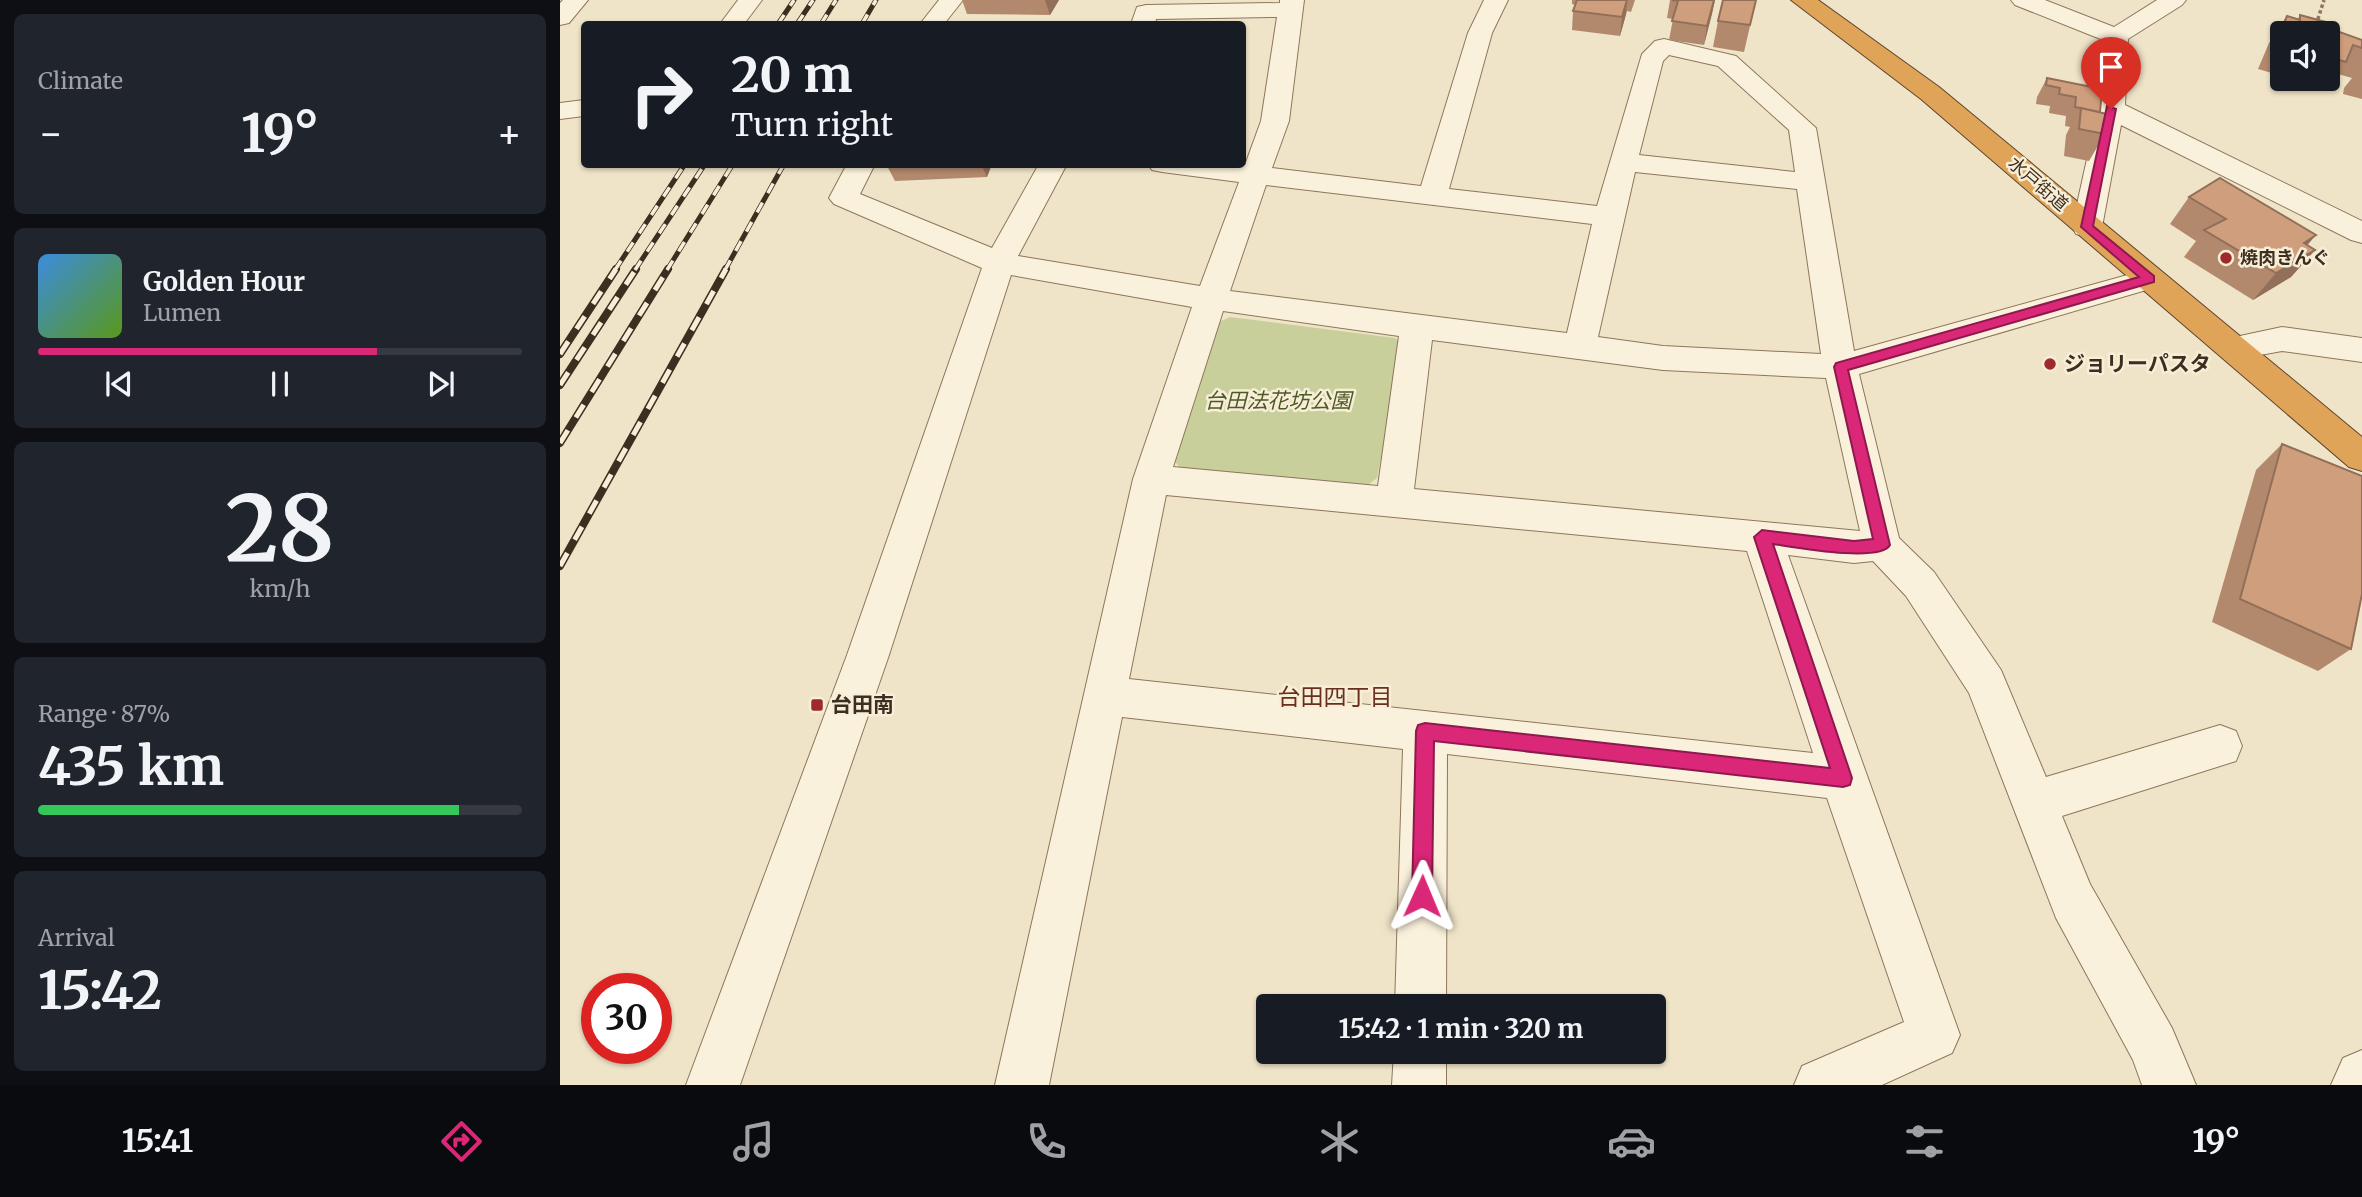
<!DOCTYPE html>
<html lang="en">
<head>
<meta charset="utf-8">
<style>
	:root { --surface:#171b24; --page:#20242c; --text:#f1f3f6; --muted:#9ea1a6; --line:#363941; --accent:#db2777 }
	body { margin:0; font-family:Merriweather,"Noto Sans JP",serif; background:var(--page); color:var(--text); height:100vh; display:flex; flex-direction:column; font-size:26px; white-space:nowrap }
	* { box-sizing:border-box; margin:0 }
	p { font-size:23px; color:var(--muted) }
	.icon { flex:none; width:38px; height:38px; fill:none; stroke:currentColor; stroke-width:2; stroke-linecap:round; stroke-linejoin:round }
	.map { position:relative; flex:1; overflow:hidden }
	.panel { display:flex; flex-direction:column; gap:14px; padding:14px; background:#0d0f14; width:560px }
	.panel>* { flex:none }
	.guide { position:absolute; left:21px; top:21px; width:665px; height:147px; border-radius:7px; box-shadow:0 2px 5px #0004; background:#171b24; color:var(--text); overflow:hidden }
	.fabs { position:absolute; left:1710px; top:21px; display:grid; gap:14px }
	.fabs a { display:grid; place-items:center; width:70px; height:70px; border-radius:7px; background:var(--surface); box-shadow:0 2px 5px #0004; font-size:35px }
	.speed { position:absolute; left:21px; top:973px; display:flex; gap:14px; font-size:35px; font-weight:700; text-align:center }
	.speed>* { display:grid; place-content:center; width:91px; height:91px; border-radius:50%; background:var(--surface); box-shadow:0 2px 5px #0004; line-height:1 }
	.speed .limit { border:10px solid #d22; background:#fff; color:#111 }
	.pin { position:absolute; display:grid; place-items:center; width:60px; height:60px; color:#fff; margin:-72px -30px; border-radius:50% 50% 50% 0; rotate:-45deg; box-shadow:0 0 7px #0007 }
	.pin .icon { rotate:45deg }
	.me { position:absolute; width:77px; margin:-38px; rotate:1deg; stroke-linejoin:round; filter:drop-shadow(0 0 5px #0008) }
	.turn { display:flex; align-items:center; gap:24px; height:147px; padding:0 35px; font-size:32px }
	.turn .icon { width:91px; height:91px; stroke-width:2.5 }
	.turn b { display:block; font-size:49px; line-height:60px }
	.big { font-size:52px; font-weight:700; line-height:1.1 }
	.panel .tile { flex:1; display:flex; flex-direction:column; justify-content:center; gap:10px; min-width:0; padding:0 24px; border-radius:10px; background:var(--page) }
	.panel .dial { align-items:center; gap:0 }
	.dial b { font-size:91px; line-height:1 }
	.song { display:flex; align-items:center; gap:21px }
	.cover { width:84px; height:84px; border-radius:10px; background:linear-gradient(135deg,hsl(210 70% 55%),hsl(90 70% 35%)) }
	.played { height:7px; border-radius:4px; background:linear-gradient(90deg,var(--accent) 70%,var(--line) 70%) }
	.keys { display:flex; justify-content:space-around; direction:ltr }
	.heat { display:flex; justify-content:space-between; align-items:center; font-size:38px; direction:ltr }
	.charge { height:10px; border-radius:5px; background:linear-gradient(90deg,#34c759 87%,var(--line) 0) }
	.trip { position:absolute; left:696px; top:994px; width:410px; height:70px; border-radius:7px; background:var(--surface); box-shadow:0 2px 5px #0004; font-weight:700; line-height:70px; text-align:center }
	.tabs { display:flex; height:112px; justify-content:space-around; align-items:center; background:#090b0e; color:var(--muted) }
	.tabs .icon { width:49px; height:49px }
	.tabs .active { color:var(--accent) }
	.tabs b { font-size:32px; color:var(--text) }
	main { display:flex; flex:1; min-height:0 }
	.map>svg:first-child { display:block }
	.green { fill:#c9cf9b }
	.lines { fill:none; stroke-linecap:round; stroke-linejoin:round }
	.minor-casing { stroke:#8d765c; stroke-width:2 }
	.highway-casing { stroke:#5b4430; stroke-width:2 }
	.path { stroke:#8d765c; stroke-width:3.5; stroke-dasharray:3.5 2.5; stroke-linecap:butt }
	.minor { fill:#faf1dc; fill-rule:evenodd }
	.highway { fill:#e0a458; fill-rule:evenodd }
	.rail-far1-casing { stroke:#3d2e20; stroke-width:5 }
	.rail-casing { stroke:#3d2e20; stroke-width:8 }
	.rail-far1 { stroke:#f7eed8; stroke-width:3.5; stroke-dasharray:11; stroke-linecap:butt }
	.rail { stroke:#f7eed8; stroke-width:5; stroke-dasharray:15; stroke-linecap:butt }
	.wall { fill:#b2896c }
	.shaded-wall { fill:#916f58 }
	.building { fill:#cf9f7d; stroke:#916f58; stroke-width:2 }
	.route { fill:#db2777; stroke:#8e194d; stroke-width:2 }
	.poi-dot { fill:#9e2a2b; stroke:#f7eed8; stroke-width:2.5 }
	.labels { text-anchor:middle; stroke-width:5; stroke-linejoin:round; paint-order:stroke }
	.far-street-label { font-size:18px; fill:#3d2e20; stroke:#f7eed8 }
	.far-poi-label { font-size:18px; font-weight:bold; fill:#3d2e20; stroke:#f7eed8; text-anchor:start }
	.poi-label { font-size:21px; font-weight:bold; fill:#3d2e20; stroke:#f7eed8; text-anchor:start }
	.park-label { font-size:21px; font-style:italic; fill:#4d5a26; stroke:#f7eed8 }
	.neighbourhood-label { font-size:23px; fill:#6b2e1e; stroke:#f7eed8 }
</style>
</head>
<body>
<main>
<section class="panel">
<div class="tile"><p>Climate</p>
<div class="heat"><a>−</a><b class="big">19°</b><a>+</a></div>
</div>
<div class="tile">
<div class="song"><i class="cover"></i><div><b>Golden Hour</b><p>Lumen</p></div></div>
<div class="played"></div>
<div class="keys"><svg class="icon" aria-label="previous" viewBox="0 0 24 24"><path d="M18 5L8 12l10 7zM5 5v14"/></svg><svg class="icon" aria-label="pause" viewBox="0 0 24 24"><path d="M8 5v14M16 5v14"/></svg><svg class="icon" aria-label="next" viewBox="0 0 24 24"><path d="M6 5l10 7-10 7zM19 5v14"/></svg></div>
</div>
<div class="tile dial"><b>28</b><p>km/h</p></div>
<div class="tile"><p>Range · 87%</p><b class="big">435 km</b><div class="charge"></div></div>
<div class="tile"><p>Arrival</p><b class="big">15:42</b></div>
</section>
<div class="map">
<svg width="1802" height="1085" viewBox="0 0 1802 1085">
	<rect width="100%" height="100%" fill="#f0e4c8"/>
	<path class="green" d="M 670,317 L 835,338 L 843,345 L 817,478 L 805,487 L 621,469 L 613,459 L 659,322 Z"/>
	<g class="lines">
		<g class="minor-casing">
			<path id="minor" d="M 3,0 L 28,0 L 9,23 L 0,25 L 0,3 Z
				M 178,0 L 202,0 L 184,24 L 160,24 Z
				M 379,0 L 403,0 L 384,24 L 360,24 Z
				M 720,0 L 744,0 L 729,121 L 712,168 L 861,186 L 908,33 L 924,0 L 948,0 L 932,33 L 889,189 L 1037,206 L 1082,54 L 1095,41 L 1104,39 L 1176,56 L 1256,128 L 1294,351 L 1589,269 L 1600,272 L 1605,279 L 1600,286 L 1299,374 L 1339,538 L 1374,572 L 1441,670 L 1486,777 L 1660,725 L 1676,731 L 1682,746 L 1676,761 L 1502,816 L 1530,884 L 1612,1028 L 1636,1085 L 1582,1085 L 1573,1060 L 1496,918 L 1409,693 L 1346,596 L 1313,561 L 1294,563 L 1228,555 L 1400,1035 L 1392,1053 L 1322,1085 L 1234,1085 L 1242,1066 L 1344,1022 L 1267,798 L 887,754 L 886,1006 L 835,1006 L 843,749 L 562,717 L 489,1085 L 435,1085 L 573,479 L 632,307 L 451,275 L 329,655 L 180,1085 L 126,1085 L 287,655 L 422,268 L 274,204 L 269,198 L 287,164 L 315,164 L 300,194 L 432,248 L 479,164 L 507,164 L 458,256 L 640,286 L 679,182 L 602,172 L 592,170 L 588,164 L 685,165 L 701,121 L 717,17 L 596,19 L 595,24 L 571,24 L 577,7 L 586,5 L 720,3 ZM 1109,55 L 1158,66 L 1229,130 L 1235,172 L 1079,155 L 1103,61 ZM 1075,172 L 1237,189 L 1261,354 L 1103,346 L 1038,337 ZM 706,185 L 1032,224 L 1007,333 L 670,291 ZM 663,311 L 839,336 L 818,486 L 613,467 ZM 872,340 L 1103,370 L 1266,378 L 1300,531 L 854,489 ZM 606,495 L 1187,551 L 1253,753 L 569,679 Z
				M 1451,0 L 1485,0 L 1554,27 L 1597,0 L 1626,0 L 1622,5 L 1568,39 L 1565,105 L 1802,221 L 1802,243 L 1791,240 L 1561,125 L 1542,227 L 1538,234 L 1527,237 L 1516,234 L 1512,227 L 1538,109 L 1543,40 L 1455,5 Z
				M 24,100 L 24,116 L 0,119 L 0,103 Z
				M 1722,327 L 1802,338 L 1802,362 L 1722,351 L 1673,360 L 1661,356 L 1656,348 L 1661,340 Z
				M 1802,1050 L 1802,1085 L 1771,1085 L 1783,1058 Z
				M 834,1052 L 886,1052 L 886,1085 L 832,1085 Z"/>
		</g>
		<g class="highway-casing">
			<path id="highway" d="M 1231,0 L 1258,0 L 1379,87 L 1802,437 L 1802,471 L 1789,467 L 1361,99 Z"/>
		</g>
		<path class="path" d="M 1756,25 L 1764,0"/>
		<use href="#minor" class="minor"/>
		<use href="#highway" class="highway"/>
		<g class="rail-far1-casing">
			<path id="rail-far1" d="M 218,24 L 234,0
				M 237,24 L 253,0
				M 261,24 L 276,0
				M 302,24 L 316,0
				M 55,270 L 125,164
				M 75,270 L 145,164
				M 107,270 L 173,164
				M 165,270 L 224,164"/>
		</g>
		<g class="rail-casing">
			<path id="rail" d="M 0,354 L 56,269
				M 0,385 L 76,269
				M 0,443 L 108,269
				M 0,566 L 166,269"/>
		</g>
		<use href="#rail-far1" class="rail-far1"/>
		<use href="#rail" class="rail"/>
	</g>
	<path class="wall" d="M 402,0 L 499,0 L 490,15 L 407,14 Z
		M 1012,0 L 1075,0 L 1071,12 L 1067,11 L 1060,36 L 1012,30 L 1013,11 L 1016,5 L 1012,4 Z
		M 1110,0 L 1155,0 L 1144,45 L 1109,40 L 1113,19 L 1107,18 Z
		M 1196,0 L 1184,52 L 1153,47 L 1158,21 Z
		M 1740,15 L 1771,29 L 1802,40 L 1802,99 L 1783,94 L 1784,88 L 1792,78 L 1778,74 L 1766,89 L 1731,79 L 1768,79 L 1768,33 L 1722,33 L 1722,76 L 1698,69 L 1709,43 L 1727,16 L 1737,20 Z
		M 1487,78 L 1540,112 L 1545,134 L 1529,161 L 1504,156 L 1506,135 L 1510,127 L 1505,126 L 1506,116 L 1489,113 L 1490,106 L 1476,104 L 1477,97 Z
		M 326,164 L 432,164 L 427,177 L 335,181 Z
		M 1629,197 L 1747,245 L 1755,250 L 1731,277 L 1693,300 L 1624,257 L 1636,241 L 1610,224 Z
		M 1722,444 L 1791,649 L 1758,671 L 1652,622 L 1696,470 Z"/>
	<path class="shaded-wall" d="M 485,0 L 499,0 L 490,15 Z
		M 1067,0 L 1066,14 L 1060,36 L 1062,17 Z
		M 1155,0 L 1152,14 L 1144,45 L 1147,26 Z
		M 421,164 L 432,164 L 427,177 Z
		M 1756,235 L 1733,262 L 1755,250 L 1731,277 L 1693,300 L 1716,273 L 1744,243 Z"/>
	<path class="building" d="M 1017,0 L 1067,0 L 1062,17 L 1013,11 Z
		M 1112,0 L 1154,0 L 1147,26 L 1112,21 L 1118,1 Z
		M 1163,0 L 1196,0 L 1190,25 L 1158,21 Z
		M 1740,15 L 1773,24 L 1771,29 L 1802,40 L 1802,48 L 1793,45 L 1786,62 L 1768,57 L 1768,33 L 1722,33 L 1722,44 L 1716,42 L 1727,16 L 1740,20 Z
		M 1487,78 L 1542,89 L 1540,112 L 1515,107 L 1516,97 L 1499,94 L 1500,88 L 1486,85 Z
		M 1521,108 L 1547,114 L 1545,134 L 1519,129 Z
		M 1660,178 L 1756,235 L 1744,243 L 1755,250 L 1716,273 L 1644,230 L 1666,219 L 1629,197 Z
		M 1722,444 L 1802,476 L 1802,594 L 1791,649 L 1680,599 Z"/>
	<path class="route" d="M 1547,106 L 1556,109 L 1533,226 L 1594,276 L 1594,282 L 1288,370 L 1330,545 C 1320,563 1234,547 1213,544 L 1292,778 L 1290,785 L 1283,787 L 874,741 L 872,896 L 869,903 L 862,906 L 855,903 L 852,896 L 856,731 L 858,725 L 865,723 L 1270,768 L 1194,537 L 1202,530 L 1294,541 L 1313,539 L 1274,367 L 1276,363 L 1579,277 L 1521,227 Z"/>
	<g class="poi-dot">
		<circle cx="1666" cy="258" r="7"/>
		<circle cx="1490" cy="364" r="7"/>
		<rect x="250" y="698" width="14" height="14" rx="3.5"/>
	</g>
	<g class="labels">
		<g class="far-street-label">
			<text transform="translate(1478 184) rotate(41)" y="6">水戸街道</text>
		</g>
		<g class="far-poi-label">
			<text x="1680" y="264">焼肉きんぐ</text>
		</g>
		<g class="poi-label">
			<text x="1504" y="371">ジョリーパスタ</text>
			<text x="271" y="712">台田南</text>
		</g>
		<g class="park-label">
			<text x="718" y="408">台田法花坊公園</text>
		</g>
		<g class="neighbourhood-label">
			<text x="775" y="705">台田四丁目</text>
		</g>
	</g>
</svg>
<div class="fabs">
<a><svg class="icon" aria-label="sound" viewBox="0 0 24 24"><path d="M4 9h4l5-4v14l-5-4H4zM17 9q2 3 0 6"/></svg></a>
</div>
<div class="speed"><div class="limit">30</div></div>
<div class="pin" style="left:1551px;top:109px;background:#d93025"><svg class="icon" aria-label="arrive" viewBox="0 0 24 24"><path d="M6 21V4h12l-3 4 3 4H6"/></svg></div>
<svg class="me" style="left:862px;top:896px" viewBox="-20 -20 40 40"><path d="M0-17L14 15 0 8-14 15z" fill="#db2777" stroke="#fff" stroke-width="4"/></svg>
<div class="trip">15:42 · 1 min · 320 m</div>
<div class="guide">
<div class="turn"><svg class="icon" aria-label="right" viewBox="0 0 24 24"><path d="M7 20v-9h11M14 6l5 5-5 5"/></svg><div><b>20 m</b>Turn right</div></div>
</div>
</div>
</main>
<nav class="tabs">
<b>15:41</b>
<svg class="icon active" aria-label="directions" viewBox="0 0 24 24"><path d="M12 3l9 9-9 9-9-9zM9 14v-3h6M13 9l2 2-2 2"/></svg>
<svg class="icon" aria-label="music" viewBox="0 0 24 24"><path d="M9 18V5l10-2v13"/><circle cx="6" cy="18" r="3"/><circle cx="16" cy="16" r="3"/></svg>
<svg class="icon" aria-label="phone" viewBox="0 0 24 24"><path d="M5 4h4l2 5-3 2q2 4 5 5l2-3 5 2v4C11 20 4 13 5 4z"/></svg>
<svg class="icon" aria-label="climate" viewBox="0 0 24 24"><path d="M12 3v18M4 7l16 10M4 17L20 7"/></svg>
<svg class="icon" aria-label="car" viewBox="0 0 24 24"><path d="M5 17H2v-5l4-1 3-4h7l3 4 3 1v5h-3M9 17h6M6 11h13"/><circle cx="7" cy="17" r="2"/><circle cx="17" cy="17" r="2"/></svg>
<svg class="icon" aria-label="filters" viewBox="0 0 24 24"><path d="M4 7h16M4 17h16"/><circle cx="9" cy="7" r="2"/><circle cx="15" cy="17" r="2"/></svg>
<b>19°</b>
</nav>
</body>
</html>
